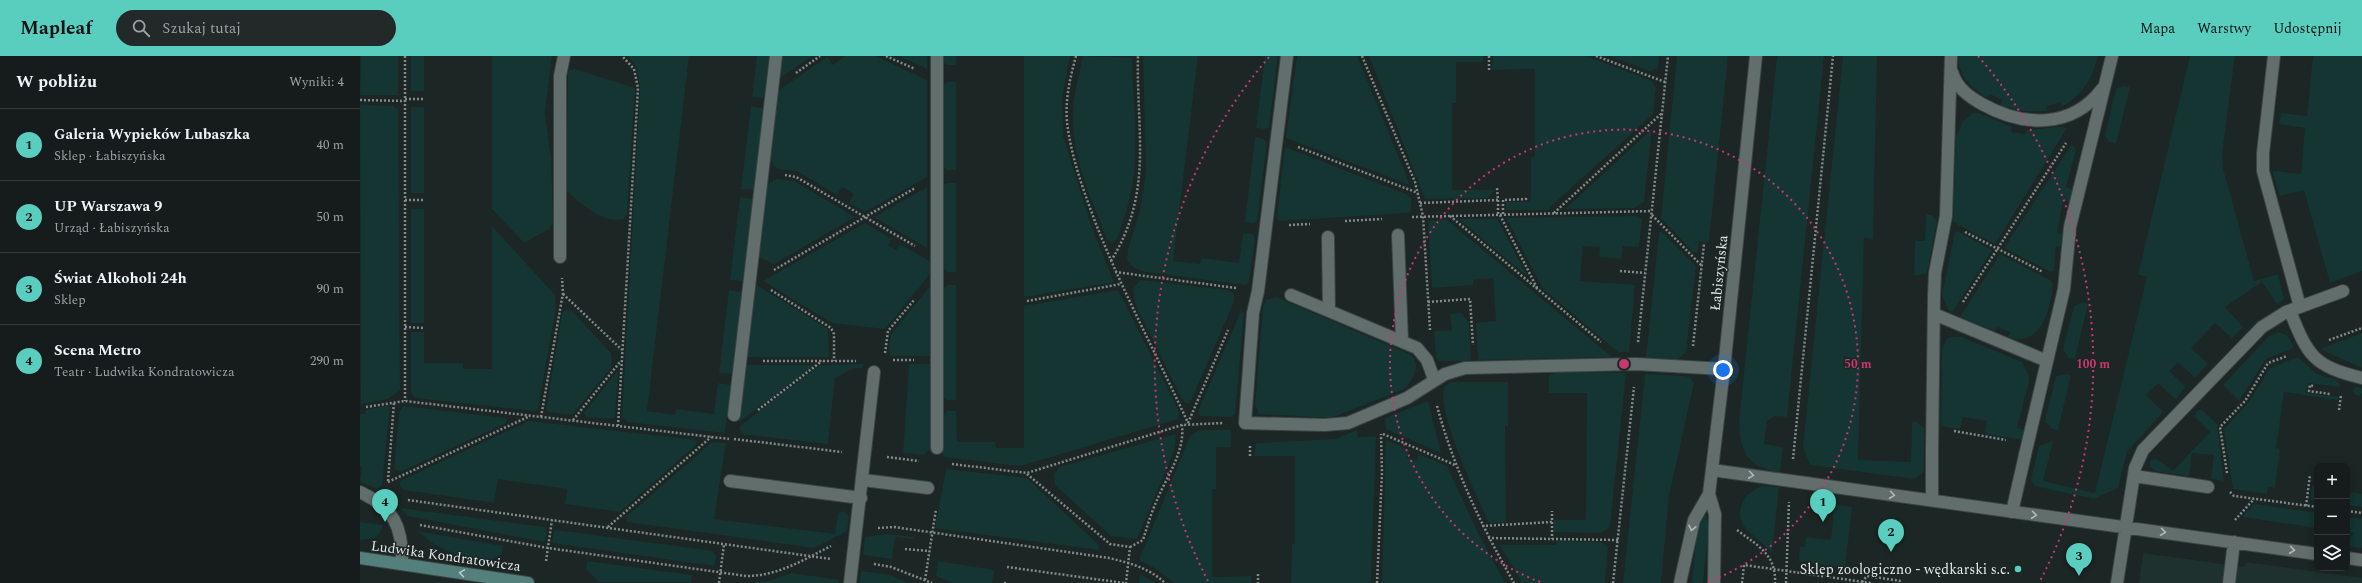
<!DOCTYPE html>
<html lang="pl">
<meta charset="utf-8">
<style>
:root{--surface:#151c1b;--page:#222928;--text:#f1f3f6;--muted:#9da1a3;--line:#343a3a;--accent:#59cebe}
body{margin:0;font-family:Spectral,serif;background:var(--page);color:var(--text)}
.controls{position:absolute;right:12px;bottom:12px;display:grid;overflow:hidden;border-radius:8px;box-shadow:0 2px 10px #0003}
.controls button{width:36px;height:36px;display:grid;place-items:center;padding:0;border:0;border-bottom:1px solid var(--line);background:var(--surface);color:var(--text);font:20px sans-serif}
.you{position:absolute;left:1363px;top:314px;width:14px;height:14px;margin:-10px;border:3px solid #fff;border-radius:50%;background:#1a73e8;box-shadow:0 0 0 6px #1a73e833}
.badge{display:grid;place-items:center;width:26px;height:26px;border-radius:50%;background:var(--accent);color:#111;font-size:13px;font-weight:700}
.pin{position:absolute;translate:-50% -33px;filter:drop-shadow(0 1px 2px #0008)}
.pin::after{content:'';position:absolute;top:21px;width:14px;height:12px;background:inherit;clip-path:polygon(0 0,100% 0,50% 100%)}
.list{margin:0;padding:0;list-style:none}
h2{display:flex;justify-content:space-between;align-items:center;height:52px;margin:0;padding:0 16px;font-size:17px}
h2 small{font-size:13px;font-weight:400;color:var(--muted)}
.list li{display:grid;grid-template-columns:26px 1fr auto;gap:12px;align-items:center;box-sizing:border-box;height:72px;padding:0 16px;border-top:1px solid var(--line)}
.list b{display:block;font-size:15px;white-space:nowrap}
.list p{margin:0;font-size:13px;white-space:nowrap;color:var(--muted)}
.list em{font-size:13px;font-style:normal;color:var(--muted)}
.icon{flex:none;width:22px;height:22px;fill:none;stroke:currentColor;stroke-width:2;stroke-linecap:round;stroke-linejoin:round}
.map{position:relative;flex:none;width:2002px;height:527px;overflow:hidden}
header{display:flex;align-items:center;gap:24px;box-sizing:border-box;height:56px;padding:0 20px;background:var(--accent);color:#111}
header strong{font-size:19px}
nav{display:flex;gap:22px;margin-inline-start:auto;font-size:14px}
.search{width:280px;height:36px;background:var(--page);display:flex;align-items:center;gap:10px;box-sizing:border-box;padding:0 14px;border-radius:22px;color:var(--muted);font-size:15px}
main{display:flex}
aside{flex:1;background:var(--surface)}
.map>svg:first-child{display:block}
</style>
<header>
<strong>Mapleaf</strong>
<div class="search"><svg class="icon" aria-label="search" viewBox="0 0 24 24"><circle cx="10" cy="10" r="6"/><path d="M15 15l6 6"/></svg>Szukaj tutaj</div>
<nav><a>Mapa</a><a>Warstwy</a><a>Udostępnij</a></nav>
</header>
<main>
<aside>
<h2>W pobliżu<small>Wyniki: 4</small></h2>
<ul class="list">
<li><span class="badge">1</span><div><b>Galeria Wypieków Lubaszka</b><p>Sklep · Łabiszyńska</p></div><em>40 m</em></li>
<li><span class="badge">2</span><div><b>UP Warszawa 9</b><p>Urząd · Łabiszyńska</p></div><em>50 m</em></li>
<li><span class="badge">3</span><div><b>Świat Alkoholi 24h</b><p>Sklep</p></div><em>90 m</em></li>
<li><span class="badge">4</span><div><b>Scena Metro</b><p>Teatr · Ludwika Kondratowicza</p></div><em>290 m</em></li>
</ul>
</aside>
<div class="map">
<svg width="2002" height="527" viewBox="0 0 2002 527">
<rect width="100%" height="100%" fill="#1c2624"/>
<path fill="#1e312e" d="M1783 497 1884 511 1886 506 2002 522V527H1779Z"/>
<path fill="#143531" d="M1 0H38V39H0Z
M51 0H64V35H51Z
M132 0H192L185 57 191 102 193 166 189 173 164 187 132 153Z
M268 0H329L287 355 315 359 316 353 354 358 358 327 371 329 365 377 267 366 262 361 280 32 277 12Z
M397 0H409L404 42 392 41Z
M422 0H452L420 22Z
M485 0H515L567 24V121L505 156 489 147 494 138 482 131 477 139 437 115 417 113 410 103 418 35 467 1 473 9Z
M539 0H567V13Z
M583 0H596V9H587L583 6Z
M664 0H710L702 42 703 80 732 172 754 226 664 241Z
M723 0 772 2C773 57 783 112 763 165 761 173 759 182 753 187L747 184C733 146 714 107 713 67 712 44 718 22 723 0Z
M783 0H838L813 205 840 208 841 202 879 207 883 177 893 178 895 182 889 226 886 229 786 216 774 212 767 204 768 193 780 154 786 115Z
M905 0H918L909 71 906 73 896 72Z
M937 0H997L1050 129 926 82Z
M1009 0H1123V6H1096V47H1092V134H1135L1128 142 1065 143Z
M1133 0H1226L1292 25 1296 32 1293 58 1187 154H1146V146H1169L1171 141V101L1175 100V13L1131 14Z
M1250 0H1299L1298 12 1290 15Z
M1317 0H1368L1349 186 1339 185 1338 196H1333L1301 162Z
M1417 0H1464L1427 361 1415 360 1407 365 1404 388 1423 391 1420 416C1387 412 1380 396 1379 365Z
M1483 0H1517L1513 183 1504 182 1498 404 1551 406 1552 366H1557L1564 372V413L1563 417 1554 423 1450 409 1443 391Z
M1598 0H1738C1732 24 1723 38 1702 51L1700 46 1686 51 1688 55C1670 56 1657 55 1640 49L1642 44 1630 38 1627 42C1611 31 1598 20 1598 0Z
M1830 0H1875L1862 98 1863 112 1894 225 1918 218 1924 243 1917 248 1902 226 1865 251 1883 271 1872 282 1855 267 1831 292 1848 308 1835 322 1818 306 1809 315 1826 331 1815 343 1798 327 1786 339 1803 356 1767 396 1758 432 1734 443 1675 430 1671 423 1679 390 1693 385 1683 425 1735 437 1787 221 1778 219Z
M1953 0H2002V215L1970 227 1944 134 1920 140 1913 118V115L1941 118 1945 72 1919 68 1921 57 1947 60Z
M215 13 275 32 267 158 264 163C243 168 219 147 206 134L208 17 209 14Z
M587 26H596V114H587L583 111V28Z
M1763 30 1770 31 1756 88 1749 86 1745 79 1756 33Z
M0 49 33 50 38 53 40 334 28 343 1 348Z
M391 50 403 52 394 134 381 133Z
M51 51H64V137H51Z
M1613 57H1619L1652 71 1651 76 1666 78 1667 74C1676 74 1702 68 1707 72L1635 188 1593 166 1596 81 1603 65Z
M1292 73 1284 146 1274 152 1205 153Z
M895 81 904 83 907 87 897 165 894 167 885 166Z
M1713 89 1716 94 1706 131 1713 133 1709 146 1703 144 1697 177 1702 178 1701 190H1696L1694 214 1691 216 1644 192 1711 90Z
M925 91 1046 138 1051 142V155L1048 157 919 165 917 160Z
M416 123 434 125 495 161 414 208 398 201 407 129Z
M587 127H596V216H587L583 212V129Z
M567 131V192L514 161Z
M380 141 393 143 383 225 370 224Z
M51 153H64V267H51Z
M1566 159H1571L1577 165 1567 217 1554 220 1555 185H1565Z
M1275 160 1282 163 1279 191 1263 190 1261 203 1239 201 1240 191 1223 190 1220 225 1275 229 1269 296H1258L1183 233 1146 162Z
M1086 163 1087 164 1252 301 1118 304 1116 267 1136 265 1133 222 1113 224V229L1072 232 1068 165Z
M1099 163H1137L1168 221 1100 164Z
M505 167 532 183 528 189 536 194 540 188 571 206V217L525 273 472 267 403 225Z
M132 170 195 239 196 252 178 353 175 355 56 342 51 337V276H64V307H103V313H132Z
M1299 176H1302L1336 210 1326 296 1317 304 1286 302Z
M1595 176H1599L1632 194 1592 257 1587 252 1582 239Z
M1640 198 1690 224 1693 228C1691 252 1681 293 1648 281L1650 276 1637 271 1635 275 1600 261Z
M780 224 867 234 874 238V246L830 347H826L822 343 775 248 773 233Z
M395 228 468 273 469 301H386Z
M571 229V300H530L529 287 532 277Z
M587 229H596V344H587L583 341V233Z
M369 234 382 236 372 318 359 317Z
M758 234 819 355 818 363 661 410 584 401 582 397 583 360 587 355H596L597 386H635L636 392H664V250Z
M916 241 1049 298C1063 307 1054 324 1044 333L971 362 899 358 895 349 903 250 906 244Z
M1723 246 1728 248 1715 303 1709 302 1703 294 1714 250Z
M206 253 212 255 251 297 252 306 251 312 212 359 188 356 186 354 202 258Z
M881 255 884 257 875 358 871 361 841 360 839 358V353Z
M1102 257 1109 267 1111 301 1110 305H1079L1076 301 1074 275 1092 274 1090 258Z
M1919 276 1928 280 1934 292 1906 303 1879 345 1863 329 1909 280Z
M2002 277V312L1960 293Z
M1591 281H1602L1662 306 1669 320V326L1657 372 1666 374 1664 384 1625 378 1627 365 1603 361 1600 373 1581 370 1582 293 1587 283Z
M1938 301 1957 318 1978 324 1980 331 1948 327 1946 337 1978 341V344L1924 336 1916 392 1920 393 1915 432 1908 431 1907 438 1873 433 1864 373 1888 347 1910 312Z
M504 308 502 312H494L475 322 468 388 381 378 380 370 460 309Z
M549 308H571V392L564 399 543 397Z
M385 309H455L379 366Z
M258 314 255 361 251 363 226 361 224 357Z
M1197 315 1266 317 1250 471 1242 477 1194 476V464H1226L1227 337H1189V320Z
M1285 318 1324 320 1330 321 1334 327 1309 440 1301 527H1263Z
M1706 318 1711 319 1698 374 1692 373 1685 365 1696 320Z
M1091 326H1148V370H1145L1146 466 1129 467C1118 443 1074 352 1085 330Z
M1993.5 335a4.5 4.5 0 1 1 9 0a4.5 4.5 0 1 1-9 0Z
M1068 345 1081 397 1026 373 1025 362Z
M30 349 22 429 18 433 0 426 2 411 0 410V358H6V354Z
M43 350 147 362 146 367 40 416 34 413 39 357Z
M1838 354H1842L1857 368 1864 425 1851 423 1854 399 1832 397 1829 420 1794 415 1790 410V404L1797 403 1813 415 1850 376 1834 360Z
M169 365 337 384 336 389 260 456 205 448 207 433 138 423 134 447 44 434 40 430V425Z
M839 374H871V391H856V433H852V521L891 520V527H814L793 511 779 504 830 380Z
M997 374 998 381 1016 380 1011 527H931L932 488 935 487V400H894L896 387 976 383Z
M816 378 814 395 777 483 751 480 695 429 694 418 700 411Z
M1026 384 1049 394 1047 401 1056 405 1059 398 1087 410 1118 477 1145 527H1022Z
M352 386 366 387 354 463 475 478 478 457 484 455 489 461 487 475 454 492 267 466V460Z
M586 413 667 422 739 489 738 494 575 472Z
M1402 430 1419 431 1412 498C1401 481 1372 473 1382 448 1385 439 1393 434 1402 430Z
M1952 430 1957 431V445L1950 444Z
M1987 436 2002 438V451L1987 449Z
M1457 446 1492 451 1485 512 1439 505 1440 491H1445L1446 481 1471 484 1474 450 1456 448Z
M1894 448 1957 457V472L1882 461Z
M41 452 184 471 187 475 185 486 47 460Z
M1342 460H1346L1349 466 1343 527H1332L1338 465Z
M1987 461 2002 463V492L1987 490V485L1994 477 1987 476Z
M0 466 23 469 21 475 15 482 0 484Z
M197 474 353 495 356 500 354 510 192 487 194 475Z
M57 475 143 490 142 498 127 506 101 501 75 489Z
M526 478 554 481 553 483 535 481 532 503 503 499 505 481Z
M1197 485 1242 486 1248 491 1245 527H1162L1140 489H1196Z
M227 505 332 519 331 526H239L226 513Z
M578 505 634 514 632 527H593L576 520Z
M501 515 530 519 548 527H499Z
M432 517 480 524 479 527H388L408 525Z
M780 518 795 527H779Z"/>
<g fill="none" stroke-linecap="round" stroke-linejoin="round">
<defs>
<path id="service" d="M503 424 568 432
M370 425 501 442
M490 527 514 316"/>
<path id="pedestrian" d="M0 436C34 452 43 471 42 508
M1572 444V396
M1652 456 1665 399"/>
<path id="minor" d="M927 0 898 235 893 257 885 367 965 369 988 367 1047 342 1085 318 1105 312 1276 308 1364 313
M1914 0 1903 97V115L1940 251
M1592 16C1597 32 1608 40 1622 48 1663 71 1712 73 1742 33
M1038 179 1042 285
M968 181 969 255
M200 201V20L204 0
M931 239 1057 292 1067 304 1074 323
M1930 255C1948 300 1953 310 2002 322
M1574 258 1687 305
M374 359 416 0
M577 392V0
M1572 396 1574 240 1575 217 1586 160 1591 0
M1665 399 1704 233 1710 171 1752 0
M1352 414 1957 498
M1774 420 1848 431
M1987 502 2002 504
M1757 527 1775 412 1783 394 1902 271 1926 256 1983 235
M1869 527 1874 486"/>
<path id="tertiary" d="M1320 527 1334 464 1349 438
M1354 527 1355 458 1349 438 1364 313 1396 0"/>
<path id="secondary" d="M0 502 168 527"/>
</defs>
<use href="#service" stroke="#3b4443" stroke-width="14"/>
<use href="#pedestrian" stroke="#3b4443" stroke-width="14"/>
<use href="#minor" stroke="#3b4443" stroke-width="14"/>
<use href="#tertiary" stroke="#3b4443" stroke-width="14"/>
<use href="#secondary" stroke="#3b4443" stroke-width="14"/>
<path stroke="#838b89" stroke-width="2.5" stroke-dasharray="2 2" stroke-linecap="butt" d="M45 0V345
M526 0 555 13
M716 0C710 22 705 44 707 66 711 101 724 136 736 168 763 237 798 301 828 367
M1002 0 1055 126 1063 160 1070 274
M1129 0V16
M1236 0 1305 26
M436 17 460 0
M45 43H64
M0 44 45 45
M938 91 1058 137
M425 119 436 121 555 190
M45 144H64
M1138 144V159
M1060 147 1138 144 1137 132
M1194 157 1302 57
M1143 158V144L1166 143V141
M1140 159 1177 232
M1292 159 1341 209
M1090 160 1241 286
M1052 161 1292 155
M985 165 1022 163
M929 169 950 168
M1605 176 1683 216
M751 205C794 135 776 76 778 0
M414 214 555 132
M1260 215 1285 217
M755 216 876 232
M411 234 471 272 474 278V305
M203 238 262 294
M667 245 761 228
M1068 246 1110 243 1113 289
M1603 246 1706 87
M45 271 64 272
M1969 284 2002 272
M1278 286 1308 0
M1333 290 1344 188
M525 297 528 275 554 244
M533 304H554
M403 305H496
M1953 330 1950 329 1949 335 1970 338
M1077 350C1094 413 1122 471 1154 527
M6 351 45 345 369 383
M398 354 462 305
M1979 354 1981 339
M181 361 203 237 202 222
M213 364 260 306
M828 367 868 274
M258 370 278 32 274 13 262 0
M1594 375 1646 384
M1023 378 1095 409
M374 383 482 396
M890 390V402
M527 401 559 405
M1433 403 1473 0
M592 408 667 417 822 369 863 367
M1867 417 1860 371 1885 345 1908 307 1927 300
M667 418 750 488 770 491 766 527
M28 425 34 346
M28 426 170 360
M1870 436 1874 440 1957 451
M48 444 471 503
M1946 450 1950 419
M1987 455 2002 457
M1875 464 1894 443
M1192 466V483
M60 469 188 492 386 520C418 520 443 504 471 490
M1122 470 1192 466V455
M248 471 351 381
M518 472 534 471 749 502C770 507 789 512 805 527
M1377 474C1398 490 1416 498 1415 527
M1128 482 1258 484
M770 491 783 484C787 471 791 457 797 444 807 420 825 396 822 369
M545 493 569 495
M186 505 192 464
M514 508 531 511 572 527
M647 511 764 527
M898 518V527
M565 524 576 453
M1502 526 1507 520 1541 525
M359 527 364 488
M644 527H646
M1017 527 1022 417 1021 378
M1253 527 1274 331
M1382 527 1384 509 1511 527
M1426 527 1429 446"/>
<use href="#service" stroke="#626e6c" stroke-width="12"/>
<use href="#pedestrian" stroke="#626e6c" stroke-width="12"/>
<use href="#minor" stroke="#626e6c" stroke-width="12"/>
<use href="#tertiary" stroke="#626e6c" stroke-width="12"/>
<use href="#secondary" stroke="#53807a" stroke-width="12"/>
</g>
<defs><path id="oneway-chevron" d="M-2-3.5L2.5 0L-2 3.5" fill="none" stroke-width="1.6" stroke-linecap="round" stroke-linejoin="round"/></defs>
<g stroke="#b0b9b7">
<use href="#oneway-chevron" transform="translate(1391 419) rotate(8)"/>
<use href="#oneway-chevron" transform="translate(1532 439) rotate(8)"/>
<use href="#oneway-chevron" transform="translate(1674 459) rotate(8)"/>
<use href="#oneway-chevron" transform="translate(1332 472) rotate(102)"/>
<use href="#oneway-chevron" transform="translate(1803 476) rotate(8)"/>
<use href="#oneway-chevron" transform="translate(1932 494) rotate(8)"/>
</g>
<use stroke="#b8cbc8" href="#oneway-chevron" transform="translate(102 517) rotate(-171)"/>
<g fill="none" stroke="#c73870" stroke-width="2" stroke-dasharray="2 4">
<path d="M1180 526A234 234 0 1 1 1348 526"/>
<path d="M848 525A469 469 0 0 1 910 0M1618 0A469 469 0 0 1 1680 525"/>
</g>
<circle fill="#59cebe" stroke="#1c2624" stroke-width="1.5" cx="1658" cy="513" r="4"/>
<g text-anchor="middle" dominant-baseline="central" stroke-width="3" stroke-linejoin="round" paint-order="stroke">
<g font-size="14" fill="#e4ebe9" stroke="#1c2624">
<text transform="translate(1359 217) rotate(-84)">Łabiszyńska</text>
<text transform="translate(86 500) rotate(8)">Ludwika Kondratowicza</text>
</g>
<g font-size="14" fill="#e4ebe9" stroke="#1c2624" text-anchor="end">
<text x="1650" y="513">Sklep zoologiczno - wędkarski s.c.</text>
</g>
</g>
<circle cx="1264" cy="308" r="6" fill="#c73870" stroke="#1c2624" stroke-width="2"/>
<g font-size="12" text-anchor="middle" font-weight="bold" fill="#c73870" stroke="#1c2624" stroke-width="3" stroke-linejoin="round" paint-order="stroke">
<text x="1498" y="312">50 m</text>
<text x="1733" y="312">100 m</text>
</g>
</svg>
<div class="controls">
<button>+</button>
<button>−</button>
<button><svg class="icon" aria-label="layers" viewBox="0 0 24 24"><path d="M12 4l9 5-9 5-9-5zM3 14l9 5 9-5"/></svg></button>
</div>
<div class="you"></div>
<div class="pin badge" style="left:1463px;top:466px">1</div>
<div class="pin badge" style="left:1531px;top:496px">2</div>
<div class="pin badge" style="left:1719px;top:520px">3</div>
<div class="pin badge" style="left:25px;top:466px">4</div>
</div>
</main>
